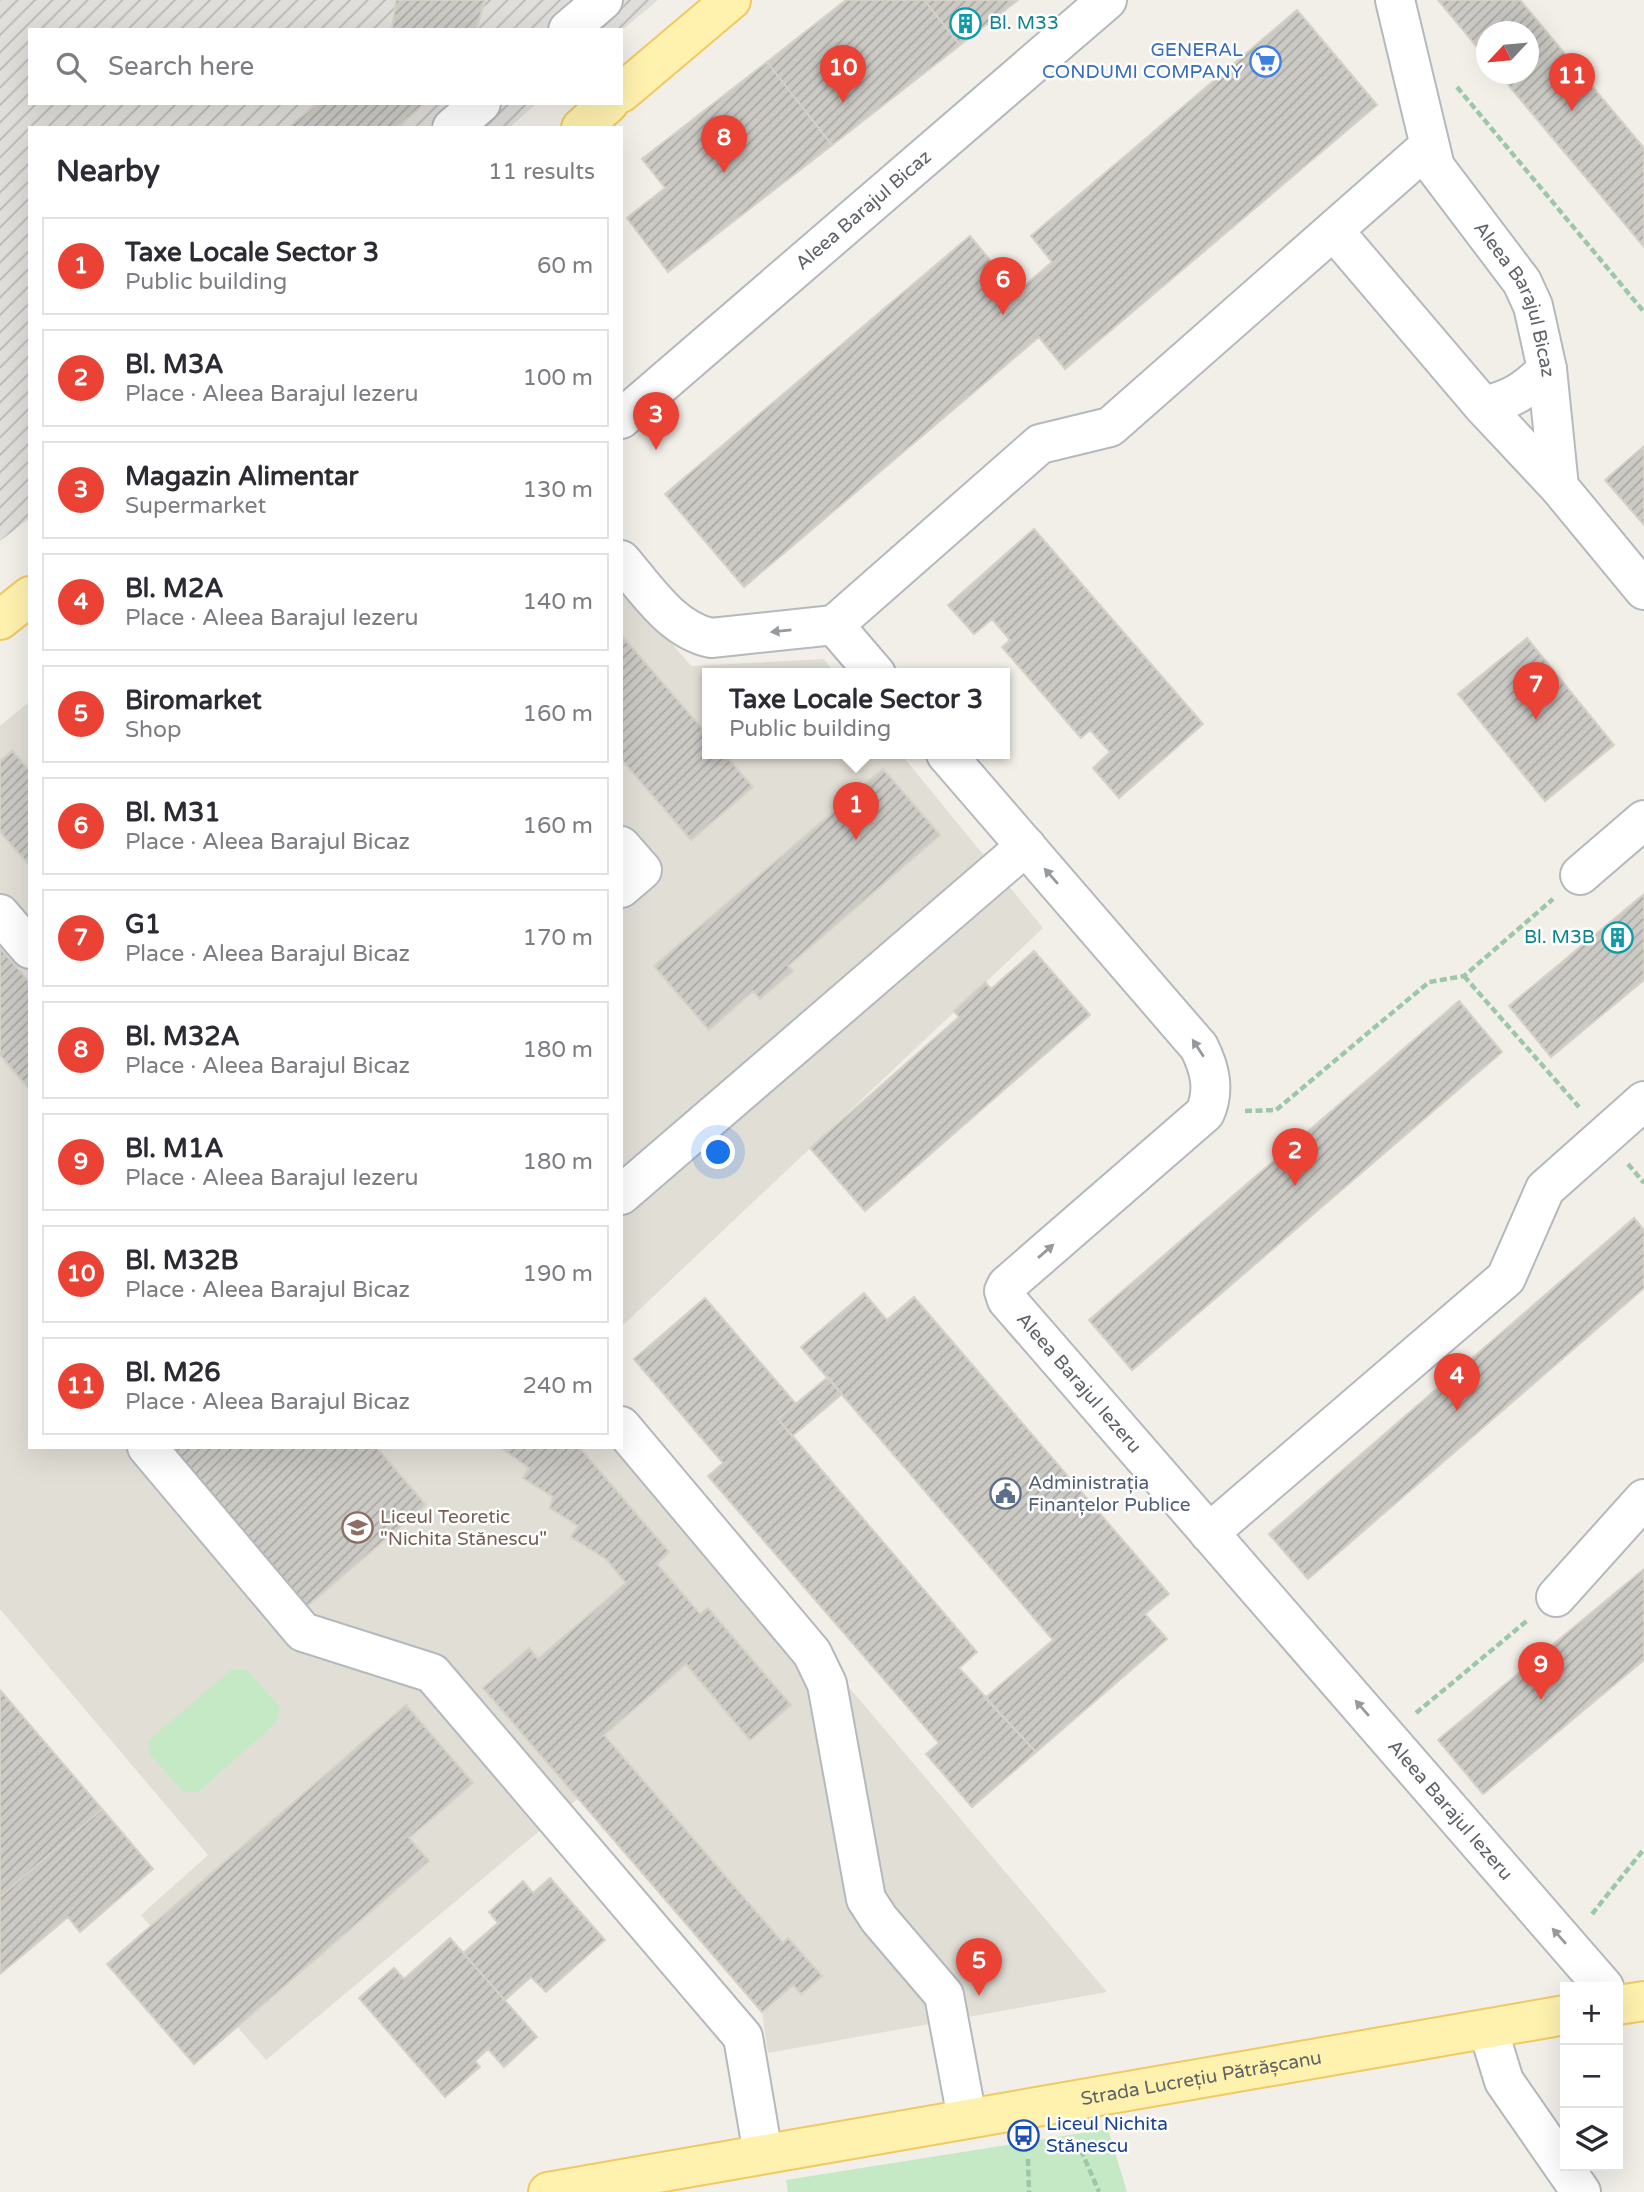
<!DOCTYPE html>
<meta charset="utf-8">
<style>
:root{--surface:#fff;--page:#f7f7f7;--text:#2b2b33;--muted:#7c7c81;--line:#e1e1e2;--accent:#ea4335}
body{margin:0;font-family:"Varela Round",sans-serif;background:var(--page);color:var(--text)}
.controls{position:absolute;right:21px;bottom:21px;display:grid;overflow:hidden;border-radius:0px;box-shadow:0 7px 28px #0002}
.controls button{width:63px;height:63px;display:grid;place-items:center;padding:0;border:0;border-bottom:2px solid var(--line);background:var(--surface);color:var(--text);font:35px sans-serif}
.compass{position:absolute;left:1476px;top:21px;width:63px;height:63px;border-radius:50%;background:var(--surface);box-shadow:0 7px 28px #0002;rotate:244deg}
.you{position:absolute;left:719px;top:1153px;width:24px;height:24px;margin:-18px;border:5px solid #fff;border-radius:50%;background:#1a73e8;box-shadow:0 0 0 10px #1a73e833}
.badge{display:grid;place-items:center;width:46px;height:46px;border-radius:50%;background:var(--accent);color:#fff;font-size:23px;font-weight:700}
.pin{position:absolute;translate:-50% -58px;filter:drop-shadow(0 2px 4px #0008)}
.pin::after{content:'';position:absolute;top:37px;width:24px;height:21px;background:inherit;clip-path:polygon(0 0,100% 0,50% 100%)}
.popup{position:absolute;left:702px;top:668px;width:308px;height:91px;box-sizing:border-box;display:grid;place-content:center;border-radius:0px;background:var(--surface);filter:drop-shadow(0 2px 5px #0005);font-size:23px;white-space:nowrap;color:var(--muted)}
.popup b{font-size:26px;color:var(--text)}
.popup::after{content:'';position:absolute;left:50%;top:100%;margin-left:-14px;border:14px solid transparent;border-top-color:var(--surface)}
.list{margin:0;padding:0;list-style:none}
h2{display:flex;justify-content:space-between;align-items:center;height:91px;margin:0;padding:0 28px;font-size:30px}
h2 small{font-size:23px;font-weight:400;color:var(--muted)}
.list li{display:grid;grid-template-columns:46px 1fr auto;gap:21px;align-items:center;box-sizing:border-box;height:98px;margin:0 14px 14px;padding:0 14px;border:2px solid var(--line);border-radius:0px}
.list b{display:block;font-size:26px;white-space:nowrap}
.list p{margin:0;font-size:23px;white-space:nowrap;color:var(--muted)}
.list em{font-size:23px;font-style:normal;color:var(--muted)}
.icon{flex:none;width:38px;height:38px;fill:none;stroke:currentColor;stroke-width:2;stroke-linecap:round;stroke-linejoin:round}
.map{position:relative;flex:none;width:1644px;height:2192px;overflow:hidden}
.search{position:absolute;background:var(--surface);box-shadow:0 7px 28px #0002;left:28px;top:28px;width:595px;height:77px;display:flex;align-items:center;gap:18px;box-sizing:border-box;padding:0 24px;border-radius:0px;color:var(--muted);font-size:26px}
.panel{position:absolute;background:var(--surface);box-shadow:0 7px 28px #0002;left:28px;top:126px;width:595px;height:1323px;border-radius:0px}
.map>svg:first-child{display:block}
</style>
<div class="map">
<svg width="1644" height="2192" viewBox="0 0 1644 2192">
<defs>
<pattern id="industrial-furrows" width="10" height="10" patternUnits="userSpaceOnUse" patternTransform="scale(1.75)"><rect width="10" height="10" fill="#e0deda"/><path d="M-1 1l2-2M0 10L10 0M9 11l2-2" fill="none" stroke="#b9b8b5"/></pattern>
<pattern id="building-hatch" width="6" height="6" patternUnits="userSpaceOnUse" patternTransform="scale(1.75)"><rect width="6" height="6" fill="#cccac5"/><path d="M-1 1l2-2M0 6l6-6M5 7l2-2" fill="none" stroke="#a9a8a4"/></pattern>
</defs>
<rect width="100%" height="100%" fill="#f1efe8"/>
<path fill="url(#industrial-furrows)" d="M0 0H658L621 31 30 30V103H537L509 128H30V518L0 541Z"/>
<path fill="#e1ded6" d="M625 589 691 666 824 659 835 674H707V754H901L1043 928 621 1327V592Z
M30 701V1447H621V1418L1107 1992 768 2053 762 2012 580 1797 266 2060 141 1915 208 1855 0 1609V726Z"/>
<path fill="#c5e8c5" d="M232 1669 247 1670 280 1707 277 1722 198 1792H183L149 1753V1740Z
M1108 2129 1127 2192H788L786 2180Z"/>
<path fill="url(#building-hatch)" stroke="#d6d1c6" stroke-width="2" d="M396 0H485L476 30H392Z
M846 0H924L960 45 832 145 767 62Z
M924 0H1018L960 45Z
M1438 0H1520L1644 148V247L1499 74H1528V32H1486V58Z
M1297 10 1377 105 1065 369 1039 337 744 587 665 494 970 236 1017 292 1052 262 1031 236Z
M767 62 832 145 668 272 627 218 665 188 642 159Z
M318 103H425L396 128H288Z
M1644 446V525L1605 480Z
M1034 529 1203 724 1119 798 1093 768 1110 752 1090 730 1081 738 1002 647 1010 640 992 619 974 634 948 605Z
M621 635 707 734V754H724L753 787 691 840 621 759Z
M1527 638 1614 745 1545 801 1458 694Z
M12 751 30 771V866L0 832V761Z
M883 769 940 835 788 966 793 971 760 999 753 991 709 1030 654 966Z
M1644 894V980L1551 1057 1509 1006Z
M0 948 30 983V1090L0 1055Z
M1034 951 1090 1015 865 1211 810 1148 959 1017 954 1011 985 982 991 989Z
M1459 1001 1502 1052 1132 1370 1089 1320Z
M1634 1218 1644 1230V1288L1308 1579 1269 1534Z
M864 1293 887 1320 914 1297 1169 1594 1145 1614 1167 1639 1036 1752 985 1698 1053 1640 801 1347Z
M705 1298 796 1404 778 1419 977 1652 959 1668 1036 1752 972 1807 926 1754 939 1743 708 1476 723 1463 634 1359Z
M828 1377 842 1394 792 1436 778 1419Z
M172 1447H376L426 1505 307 1606Z
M500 1447H579L669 1552 657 1564 700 1614 708 1608 791 1705 750 1740 686 1664 604 1735 783 1943 788 1938 822 1976 801 1994 793 1985 762 2012 483 1688 529 1648 538 1659 626 1583 606 1559 571 1537 578 1526 550 1508 553 1497 523 1478 529 1468Z
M1644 1569V1660L1483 1794 1438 1740Z
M0 1690 102 1809 0 1897Z
M406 1705 473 1783 409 1838 429 1861 194 2064 107 1964Z
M102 1809 153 1869 80 1932 68 1917 0 1974V1897Z
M550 1878 605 1940 546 1992 531 1977 505 2000 463 1953 498 1923 489 1912 523 1881 533 1893Z
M450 1938 537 2037 504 2067 488 2049 475 2061 480 2067 445 2097 359 1998 394 1968 404 1979Z"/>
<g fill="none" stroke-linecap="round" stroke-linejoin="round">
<defs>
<g id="minor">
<path id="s1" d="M1395 0 1435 167 1522 282 1533 306 1547 369 1559 487 1644 590"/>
<path d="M568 30 603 0"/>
<path d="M452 128 481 103"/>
<path d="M1334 231 1483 406C1511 400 1527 390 1547 369"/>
<path d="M1483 406 1559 487"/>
<path id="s2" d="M621 419 1107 0"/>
<path d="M621 560C647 590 671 629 711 638L834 625 876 674"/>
<path d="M834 625 1040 444 1110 427 1428 147"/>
<path id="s3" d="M946 754 1199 1047C1210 1069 1215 1090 1205 1113L1007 1285 1004 1291 1007 1300 1604 1987"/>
<path d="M621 846 642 870 621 888"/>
<path d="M1580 875 1644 820"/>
<path d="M0 914 30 949"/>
<path d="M621 1195 1026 846"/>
<path d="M621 1426 812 1653 827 1684 866 1899 879 1919 944 1995 967 2118"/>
<path d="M147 1447 303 1632 432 1673 743 2037 763 2154"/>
<path d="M1209 1533 1506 1278 1545 1189 1644 1101"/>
<path d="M1556 1597 1644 1499"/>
<path d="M1488 2029 1504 2081 1581 2192"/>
</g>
<g id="major">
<path d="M621 93 731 0"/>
<path d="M581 128 609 103"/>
<path d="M0 620 30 596"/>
<path d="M1618 2005 1644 2001"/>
<path id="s4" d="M548 2192 1565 2015"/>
</g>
</defs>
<use href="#minor" stroke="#b5b8bc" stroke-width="42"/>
<use href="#major" stroke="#f2c960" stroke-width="42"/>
<path stroke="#9cc7a9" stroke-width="4.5" stroke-dasharray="7 3.5" stroke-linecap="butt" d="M1457 87 1644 312
M1464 976 1579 1107
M1245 1111 1276 1110 1429 982 1464 976 1553 899
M1628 1164 1644 1183
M1416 1713 1528 1620
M1592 1914 1644 1849
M1081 2150 1099 2192
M1028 2159 1029 2192"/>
<use href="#minor" stroke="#fff" stroke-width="38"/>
<use href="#major" stroke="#fff2af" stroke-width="38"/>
</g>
<defs><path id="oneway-solid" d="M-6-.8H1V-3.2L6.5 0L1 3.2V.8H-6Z" transform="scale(1.75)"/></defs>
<g fill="#979a9d">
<use href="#oneway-solid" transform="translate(781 631) rotate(174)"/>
<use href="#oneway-solid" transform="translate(1051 876) rotate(-131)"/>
<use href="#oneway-solid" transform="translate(1198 1048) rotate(-123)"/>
<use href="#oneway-solid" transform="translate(1046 1251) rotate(-41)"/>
<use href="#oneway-solid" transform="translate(1362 1708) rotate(-131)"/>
<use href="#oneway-solid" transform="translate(1559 1936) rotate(-131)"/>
</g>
<defs>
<symbol id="building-ring" viewBox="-11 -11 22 22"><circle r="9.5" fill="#fff" stroke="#0f9aa8" stroke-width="1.5"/><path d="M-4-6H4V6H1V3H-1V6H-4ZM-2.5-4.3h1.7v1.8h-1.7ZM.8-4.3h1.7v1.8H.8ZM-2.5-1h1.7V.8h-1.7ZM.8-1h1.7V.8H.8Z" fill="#0f9aa8"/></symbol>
<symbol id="supermarket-ring" viewBox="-11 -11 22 22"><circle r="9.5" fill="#fff" stroke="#3f7fe0" stroke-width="1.5"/><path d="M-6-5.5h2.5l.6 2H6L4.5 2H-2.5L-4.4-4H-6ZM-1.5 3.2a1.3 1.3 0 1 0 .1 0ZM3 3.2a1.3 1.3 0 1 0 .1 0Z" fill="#3f7fe0"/></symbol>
<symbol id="civic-ring" viewBox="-11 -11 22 22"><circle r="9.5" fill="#fff" stroke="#5c6f8a" stroke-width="1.5"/><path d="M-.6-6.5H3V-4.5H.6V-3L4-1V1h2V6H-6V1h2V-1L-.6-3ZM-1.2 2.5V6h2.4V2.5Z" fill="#5c6f8a"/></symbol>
<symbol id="school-ring" viewBox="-11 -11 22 22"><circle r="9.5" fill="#fff" stroke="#8d6e63" stroke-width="1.5"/><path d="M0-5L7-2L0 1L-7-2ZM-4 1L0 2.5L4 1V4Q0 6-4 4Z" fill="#8d6e63"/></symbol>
<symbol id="bus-ring" viewBox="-11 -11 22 22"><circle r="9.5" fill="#fff" stroke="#1a4fb4" stroke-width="1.5"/><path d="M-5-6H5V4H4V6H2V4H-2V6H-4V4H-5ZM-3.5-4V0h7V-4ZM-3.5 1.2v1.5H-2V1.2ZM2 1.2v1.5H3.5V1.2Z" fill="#1a4fb4"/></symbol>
</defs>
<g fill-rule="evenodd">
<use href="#building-ring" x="948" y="6" width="35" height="35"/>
<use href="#supermarket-ring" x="1248" y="44" width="35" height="35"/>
<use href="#building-ring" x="1600" y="920" width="35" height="35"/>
<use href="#civic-ring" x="988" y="1476" width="35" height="35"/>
<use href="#school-ring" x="340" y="1510" width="35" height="35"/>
<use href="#bus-ring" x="1006" y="2118" width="35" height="35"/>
</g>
<g text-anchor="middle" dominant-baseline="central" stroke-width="5" stroke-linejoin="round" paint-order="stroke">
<g font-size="19" fill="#0d838f" stroke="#fff" text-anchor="start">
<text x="989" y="23">Bl. M33</text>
<text x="1595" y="937" text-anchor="end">Bl. M3B</text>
</g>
<g font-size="19" fill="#366cbe" stroke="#fff" text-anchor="end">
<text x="1243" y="50">GENERAL<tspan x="1243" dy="22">CONDUMI COMPANY</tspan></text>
</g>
<g font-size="19" fill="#5f6368" stroke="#fff">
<text stroke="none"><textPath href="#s2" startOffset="320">Aleea Barajul Bicaz</textPath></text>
<text stroke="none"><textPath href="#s1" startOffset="329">Aleea Barajul Bicaz</textPath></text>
<text stroke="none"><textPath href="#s3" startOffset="844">Aleea Barajul Iezeru</textPath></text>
<text stroke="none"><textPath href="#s3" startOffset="1410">Aleea Barajul Iezeru</textPath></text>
<text stroke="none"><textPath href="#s4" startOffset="663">Strada Lucrețiu Pătrășcanu</textPath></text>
</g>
<g font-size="19" fill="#4e5e75" stroke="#fff" text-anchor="start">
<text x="1028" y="1483">Administrația<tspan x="1028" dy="22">Finanțelor Publice</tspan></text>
</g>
<g font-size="19" fill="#785e54" stroke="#fff" text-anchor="start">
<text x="380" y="1517">Liceul Teoretic<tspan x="380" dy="22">"Nichita Stănescu"</tspan></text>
</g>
<g font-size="19" fill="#164399" stroke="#fff" text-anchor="start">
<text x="1046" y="2124">Liceul Nichita<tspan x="1046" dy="22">Stănescu</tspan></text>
</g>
</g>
</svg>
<div class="controls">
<button>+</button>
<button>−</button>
<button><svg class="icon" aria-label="layers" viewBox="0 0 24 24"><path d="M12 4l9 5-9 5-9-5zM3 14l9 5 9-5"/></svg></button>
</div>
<svg class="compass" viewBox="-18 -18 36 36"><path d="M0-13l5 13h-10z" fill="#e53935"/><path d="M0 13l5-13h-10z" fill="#7c7c81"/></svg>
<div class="you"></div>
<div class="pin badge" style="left:856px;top:840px">1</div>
<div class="popup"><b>Taxe Locale Sector 3</b>Public building</div>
<div class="pin badge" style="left:1295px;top:1186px">2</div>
<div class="pin badge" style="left:656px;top:450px">3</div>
<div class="pin badge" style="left:1457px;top:1411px">4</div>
<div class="pin badge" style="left:979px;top:1996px">5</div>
<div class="pin badge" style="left:1003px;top:315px">6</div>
<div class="pin badge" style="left:1536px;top:720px">7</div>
<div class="pin badge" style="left:724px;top:173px">8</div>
<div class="pin badge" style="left:1541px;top:1700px">9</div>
<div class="pin badge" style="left:843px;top:103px">10</div>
<div class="pin badge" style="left:1572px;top:111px">11</div>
<div class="search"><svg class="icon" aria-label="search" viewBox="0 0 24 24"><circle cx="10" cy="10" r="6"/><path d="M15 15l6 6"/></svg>Search here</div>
<section class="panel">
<h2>Nearby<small>11 results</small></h2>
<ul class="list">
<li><span class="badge">1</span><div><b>Taxe Locale Sector 3</b><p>Public building</p></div><em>60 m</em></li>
<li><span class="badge">2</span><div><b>Bl. M3A</b><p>Place · Aleea Barajul Iezeru</p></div><em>100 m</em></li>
<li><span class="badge">3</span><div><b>Magazin Alimentar</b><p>Supermarket</p></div><em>130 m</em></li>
<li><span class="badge">4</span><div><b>Bl. M2A</b><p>Place · Aleea Barajul Iezeru</p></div><em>140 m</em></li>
<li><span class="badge">5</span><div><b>Biromarket</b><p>Shop</p></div><em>160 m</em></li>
<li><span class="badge">6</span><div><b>Bl. M31</b><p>Place · Aleea Barajul Bicaz</p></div><em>160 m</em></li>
<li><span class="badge">7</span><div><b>G1</b><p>Place · Aleea Barajul Bicaz</p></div><em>170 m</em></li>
<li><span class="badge">8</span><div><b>Bl. M32A</b><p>Place · Aleea Barajul Bicaz</p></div><em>180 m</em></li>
<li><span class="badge">9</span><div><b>Bl. M1A</b><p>Place · Aleea Barajul Iezeru</p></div><em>180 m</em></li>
<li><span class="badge">10</span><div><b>Bl. M32B</b><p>Place · Aleea Barajul Bicaz</p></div><em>190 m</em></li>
<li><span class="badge">11</span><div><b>Bl. M26</b><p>Place · Aleea Barajul Bicaz</p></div><em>240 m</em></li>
</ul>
</section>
</div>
